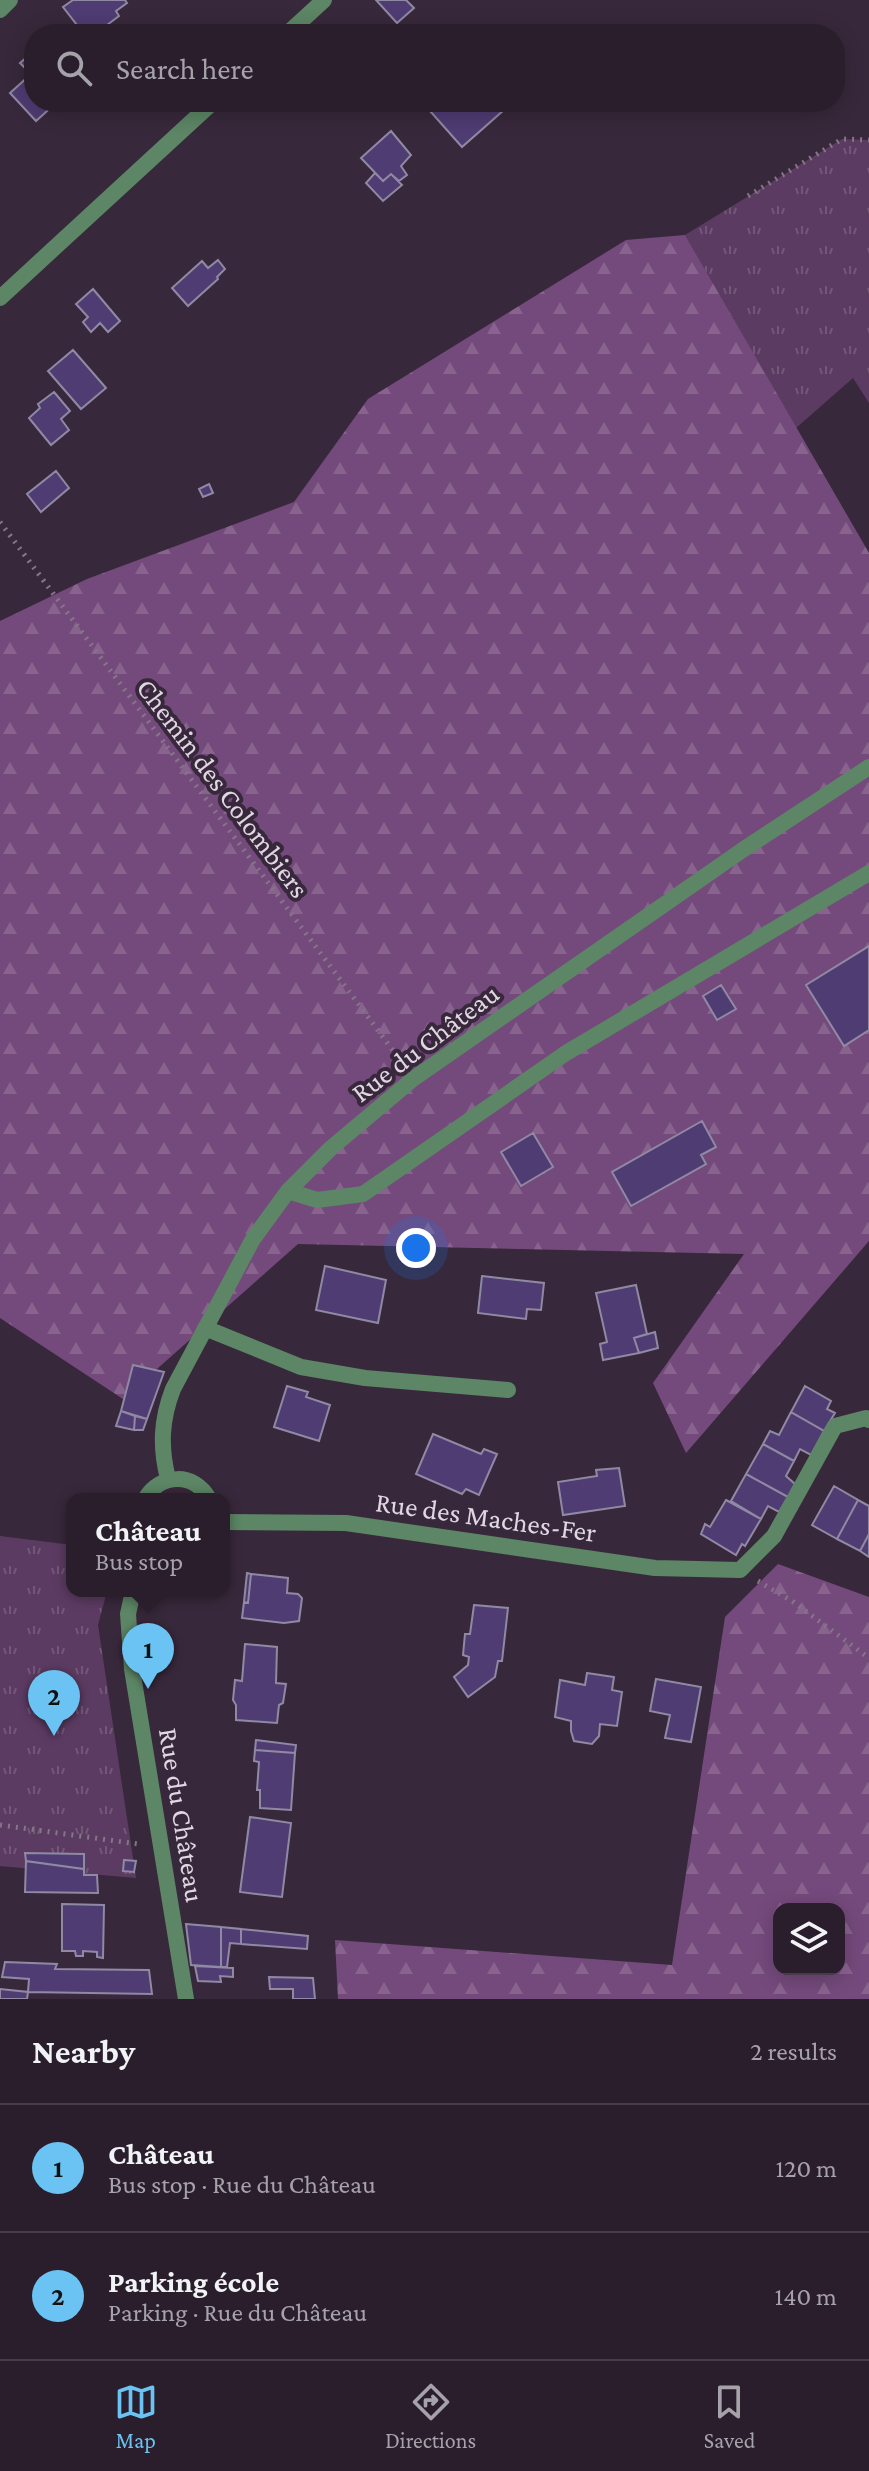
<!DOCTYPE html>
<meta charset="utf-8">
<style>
:root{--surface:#2a1e2c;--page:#362b38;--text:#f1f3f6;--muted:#a5a2a9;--line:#463c48;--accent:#6ac3f2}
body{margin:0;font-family:"Crimson Pro",serif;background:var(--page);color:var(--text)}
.controls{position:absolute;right:24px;bottom:24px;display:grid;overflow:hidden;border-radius:16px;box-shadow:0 4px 20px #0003}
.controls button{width:72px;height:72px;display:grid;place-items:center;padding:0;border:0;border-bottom:2px solid var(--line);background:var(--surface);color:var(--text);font:40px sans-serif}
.you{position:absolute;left:416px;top:1248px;width:28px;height:28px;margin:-20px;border:6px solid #fff;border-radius:50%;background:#1a73e8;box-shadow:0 0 0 12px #1a73e833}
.badge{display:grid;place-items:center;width:52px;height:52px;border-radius:50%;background:var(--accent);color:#111;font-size:26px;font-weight:700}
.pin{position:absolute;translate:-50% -66px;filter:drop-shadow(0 2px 4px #0008)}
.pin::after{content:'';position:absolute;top:42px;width:28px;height:24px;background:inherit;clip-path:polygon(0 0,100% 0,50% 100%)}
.popup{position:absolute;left:66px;top:1493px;width:164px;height:104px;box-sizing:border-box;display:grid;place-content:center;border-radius:16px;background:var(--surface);filter:drop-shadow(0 2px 6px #0005);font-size:26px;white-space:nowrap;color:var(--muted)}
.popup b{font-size:30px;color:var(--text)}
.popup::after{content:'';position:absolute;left:50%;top:100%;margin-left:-16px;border:16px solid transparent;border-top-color:var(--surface)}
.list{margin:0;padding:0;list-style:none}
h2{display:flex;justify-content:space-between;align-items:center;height:104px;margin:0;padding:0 32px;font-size:34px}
h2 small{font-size:26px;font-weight:400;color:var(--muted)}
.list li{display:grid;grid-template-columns:52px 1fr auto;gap:24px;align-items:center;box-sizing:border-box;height:128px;padding:0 32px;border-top:2px solid var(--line)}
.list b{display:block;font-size:30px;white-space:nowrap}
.list p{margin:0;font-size:26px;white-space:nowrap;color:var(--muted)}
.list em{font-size:26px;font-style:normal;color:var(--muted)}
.icon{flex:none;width:44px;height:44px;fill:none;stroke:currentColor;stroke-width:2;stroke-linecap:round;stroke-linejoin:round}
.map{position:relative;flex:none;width:869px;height:1999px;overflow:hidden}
.search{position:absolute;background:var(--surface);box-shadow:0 4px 20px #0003;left:24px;right:24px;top:24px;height:88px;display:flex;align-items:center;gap:20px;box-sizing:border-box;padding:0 28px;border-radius:32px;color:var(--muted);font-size:30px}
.sheet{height:360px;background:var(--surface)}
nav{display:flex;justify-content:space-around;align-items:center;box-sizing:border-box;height:112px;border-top:2px solid var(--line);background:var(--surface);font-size:22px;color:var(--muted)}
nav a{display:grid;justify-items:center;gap:4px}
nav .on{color:var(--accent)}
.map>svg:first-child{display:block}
</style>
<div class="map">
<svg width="869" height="1999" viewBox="0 0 869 1999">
<defs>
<pattern id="grass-tufts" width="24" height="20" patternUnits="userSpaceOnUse" patternTransform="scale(2)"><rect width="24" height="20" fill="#5c3b62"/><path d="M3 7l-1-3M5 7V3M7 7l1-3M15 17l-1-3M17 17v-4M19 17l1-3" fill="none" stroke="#735778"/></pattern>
<pattern id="forest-firs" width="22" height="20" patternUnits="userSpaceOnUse" patternTransform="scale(2)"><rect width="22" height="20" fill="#744a7c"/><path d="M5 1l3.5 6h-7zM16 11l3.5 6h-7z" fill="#88638e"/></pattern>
</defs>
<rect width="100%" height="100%" fill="#38283b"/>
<path fill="url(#grass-tufts)" d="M842 139 869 140V403L853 378 796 428 685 235Z
M0 1536 72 1545V1591H107L98 1625 136 1878 0 1866Z"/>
<path fill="url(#forest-firs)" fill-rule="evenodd" d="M685 235 869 553V1241L686 1453 653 1383 744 1254 298 1244 123 1399 0 1318V621L87 579 294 502 368 399 626 240Z
M778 1564 869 1597V1999H338L335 1940 672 1965 725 1617ZM779 1909H839V1969H779Z"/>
<path fill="#4f3c73" stroke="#9089a3" stroke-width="2" d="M73 0H125L127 3 116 11 119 16 95 34H84L63 7Z
M376 0H406L414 8 397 23Z
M34 51V102H57L36 121 10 93 31 74 20 63Z
M422 102H513L462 147Z
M391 131 411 155 401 166 407 175 399 181 391 174 383 181 361 158Z
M375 173 383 181 391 174 402 185 383 201 366 183Z
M218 260 225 269 217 277 218 279 188 306 172 288 202 261 208 268Z
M93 289 120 321 108 332 100 323 91 332 83 322 88 317 76 304Z
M73 350 106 388 81 409 48 371Z
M54 392 70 411 61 419 69 430 51 445 29 418 40 408 38 404Z
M56 471 69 488 41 512 27 494Z
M209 484 213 493 203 497 199 489Z
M869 946V1030L844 1046 806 985Z
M721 985 736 1009 717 1020 703 996Z
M702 1121 716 1147 701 1155 706 1164 631 1206 612 1172Z
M533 1133 553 1167 521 1186 501 1152Z
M325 1266 386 1280 378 1323 316 1310Z
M482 1276 544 1283 541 1310 527 1309 526 1319 478 1313Z
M636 1285 647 1334 634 1338 639 1353 603 1360 600 1344 607 1342 596 1293Z
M655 1332 658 1348 639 1353 634 1338Z
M133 1365 164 1372 147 1419 121 1411Z
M287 1386 308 1392 306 1397 330 1405 319 1441 274 1427Z
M805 1386 831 1401 827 1409 835 1413 824 1431 791 1412Z
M121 1411 135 1416 134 1430 116 1426Z
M791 1412 824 1431 811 1455 800 1449 794 1461 763 1444 770 1431 779 1435Z
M135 1416 147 1419 143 1430H134Z
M433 1434 481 1454 484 1449 497 1454 479 1495 466 1489 462 1494 416 1474Z
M763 1444 794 1461 786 1476 795 1484 788 1497 746 1474Z
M619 1468 625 1506 563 1515 558 1482 597 1476 596 1470Z
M746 1474 788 1497 779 1512 768 1506 761 1519 731 1501Z
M834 1486 858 1500 837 1539 812 1525Z
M726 1500 761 1519 745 1546 742 1544 736 1555 701 1534 705 1524 710 1527Z
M858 1500 869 1506V1534L860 1551 837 1539Z
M869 1534V1557L860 1551Z
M247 1573 251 1574 248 1603 244 1602Z
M251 1574 288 1578 287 1593 298 1594 302 1598 299 1621 284 1623 242 1618 244 1602 248 1603Z
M474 1605 508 1608 502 1661H498L495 1677 468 1697 454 1677 468 1665 469 1657 463 1655 465 1634H470Z
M245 1644 277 1647 276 1683 286 1684 283 1703 279 1705 277 1723 236 1720V1705L233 1700 235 1680 242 1681Z
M587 1673 614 1677 612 1690 622 1692 617 1726 600 1724 599 1736 592 1744 574 1741 571 1731V1721L555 1717 560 1680 585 1685Z
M656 1679 701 1687 691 1742 665 1738 670 1715 650 1711Z
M256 1740 296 1745 295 1753 255 1750Z
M255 1750 295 1753 291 1810 260 1808V1790H257L259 1762 254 1761Z
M250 1817 291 1823 282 1897 240 1892Z
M25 1853 84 1854V1869L26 1861Z
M124 1860 136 1861 134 1872 123 1871Z
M26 1861 84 1869V1875H97L98 1893 25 1892Z
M62 1904 104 1905 103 1958 97 1957V1952L83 1951V1956H76L75 1951H62Z
M186 1924 221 1927V1967L191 1965Z
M221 1927 241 1929V1944L230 1943 227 1967H221Z
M241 1929 308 1936 307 1949 241 1944Z
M5 1962 57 1964 55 1969 149 1970 152 1994 28 1992 29 1979 2 1977Z
M195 1966 233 1968V1977L220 1976 221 1982 198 1981Z
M269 1977 313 1978 315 1999H293V1989H270Z
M0 1989 28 1992 27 1999H0Z"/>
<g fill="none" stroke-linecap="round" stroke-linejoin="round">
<path stroke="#837685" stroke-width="5" stroke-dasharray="2 6" stroke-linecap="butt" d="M748 196 842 139 869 140
M0 522 400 1060
M758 1581 792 1601 869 1658
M0 1825 138 1844"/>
<path stroke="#5c8665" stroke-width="16" d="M288 1191 317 1200 363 1194 566 1053 869 873"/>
<path stroke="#5c8665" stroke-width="16" d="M0 10 10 0
M287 34 324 0
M0 298 213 102
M205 1328 301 1367 365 1378 508 1390
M168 1479C160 1447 161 1420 173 1389L253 1239 288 1191 331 1148 413 1079 744 849 869 767
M145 1499C161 1473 194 1472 209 1499
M224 1522 346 1523 655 1568 740 1570 774 1536 835 1426 866 1418 869 1420
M133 1591 128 1614 132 1669 186 1999"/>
</g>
<g text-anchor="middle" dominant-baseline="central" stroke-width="8" stroke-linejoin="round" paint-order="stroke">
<g font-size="28" fill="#e1d7e3" stroke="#38283b">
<text transform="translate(223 788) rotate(53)">Chemin des Colombiers</text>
<text transform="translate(425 1043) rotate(-37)">Rue du Château</text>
<text transform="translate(486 1517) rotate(8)">Rue des Maches-Fer</text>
<text transform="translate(182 1815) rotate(81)">Rue du Château</text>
</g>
</g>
</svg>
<div class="controls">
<button><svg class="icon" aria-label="layers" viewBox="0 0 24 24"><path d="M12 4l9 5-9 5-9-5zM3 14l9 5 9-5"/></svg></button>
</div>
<div class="you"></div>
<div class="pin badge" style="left:148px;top:1689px">1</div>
<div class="popup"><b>Château</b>Bus stop</div>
<div class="pin badge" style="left:54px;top:1736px">2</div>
<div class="search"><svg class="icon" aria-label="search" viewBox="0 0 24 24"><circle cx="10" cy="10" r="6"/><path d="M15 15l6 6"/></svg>Search here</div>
</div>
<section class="sheet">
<h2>Nearby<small>2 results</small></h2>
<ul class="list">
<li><span class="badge">1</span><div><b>Château</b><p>Bus stop · Rue du Château</p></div><em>120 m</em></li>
<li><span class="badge">2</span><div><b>Parking école</b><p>Parking · Rue du Château</p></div><em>140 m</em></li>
</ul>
</section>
<nav>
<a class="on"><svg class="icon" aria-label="map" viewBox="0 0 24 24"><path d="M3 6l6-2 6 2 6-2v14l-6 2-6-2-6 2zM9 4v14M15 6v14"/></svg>Map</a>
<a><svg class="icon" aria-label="directions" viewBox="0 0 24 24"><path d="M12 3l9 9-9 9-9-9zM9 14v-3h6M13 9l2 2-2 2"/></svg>Directions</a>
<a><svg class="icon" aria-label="saved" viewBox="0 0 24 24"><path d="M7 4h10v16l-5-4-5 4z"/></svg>Saved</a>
</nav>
